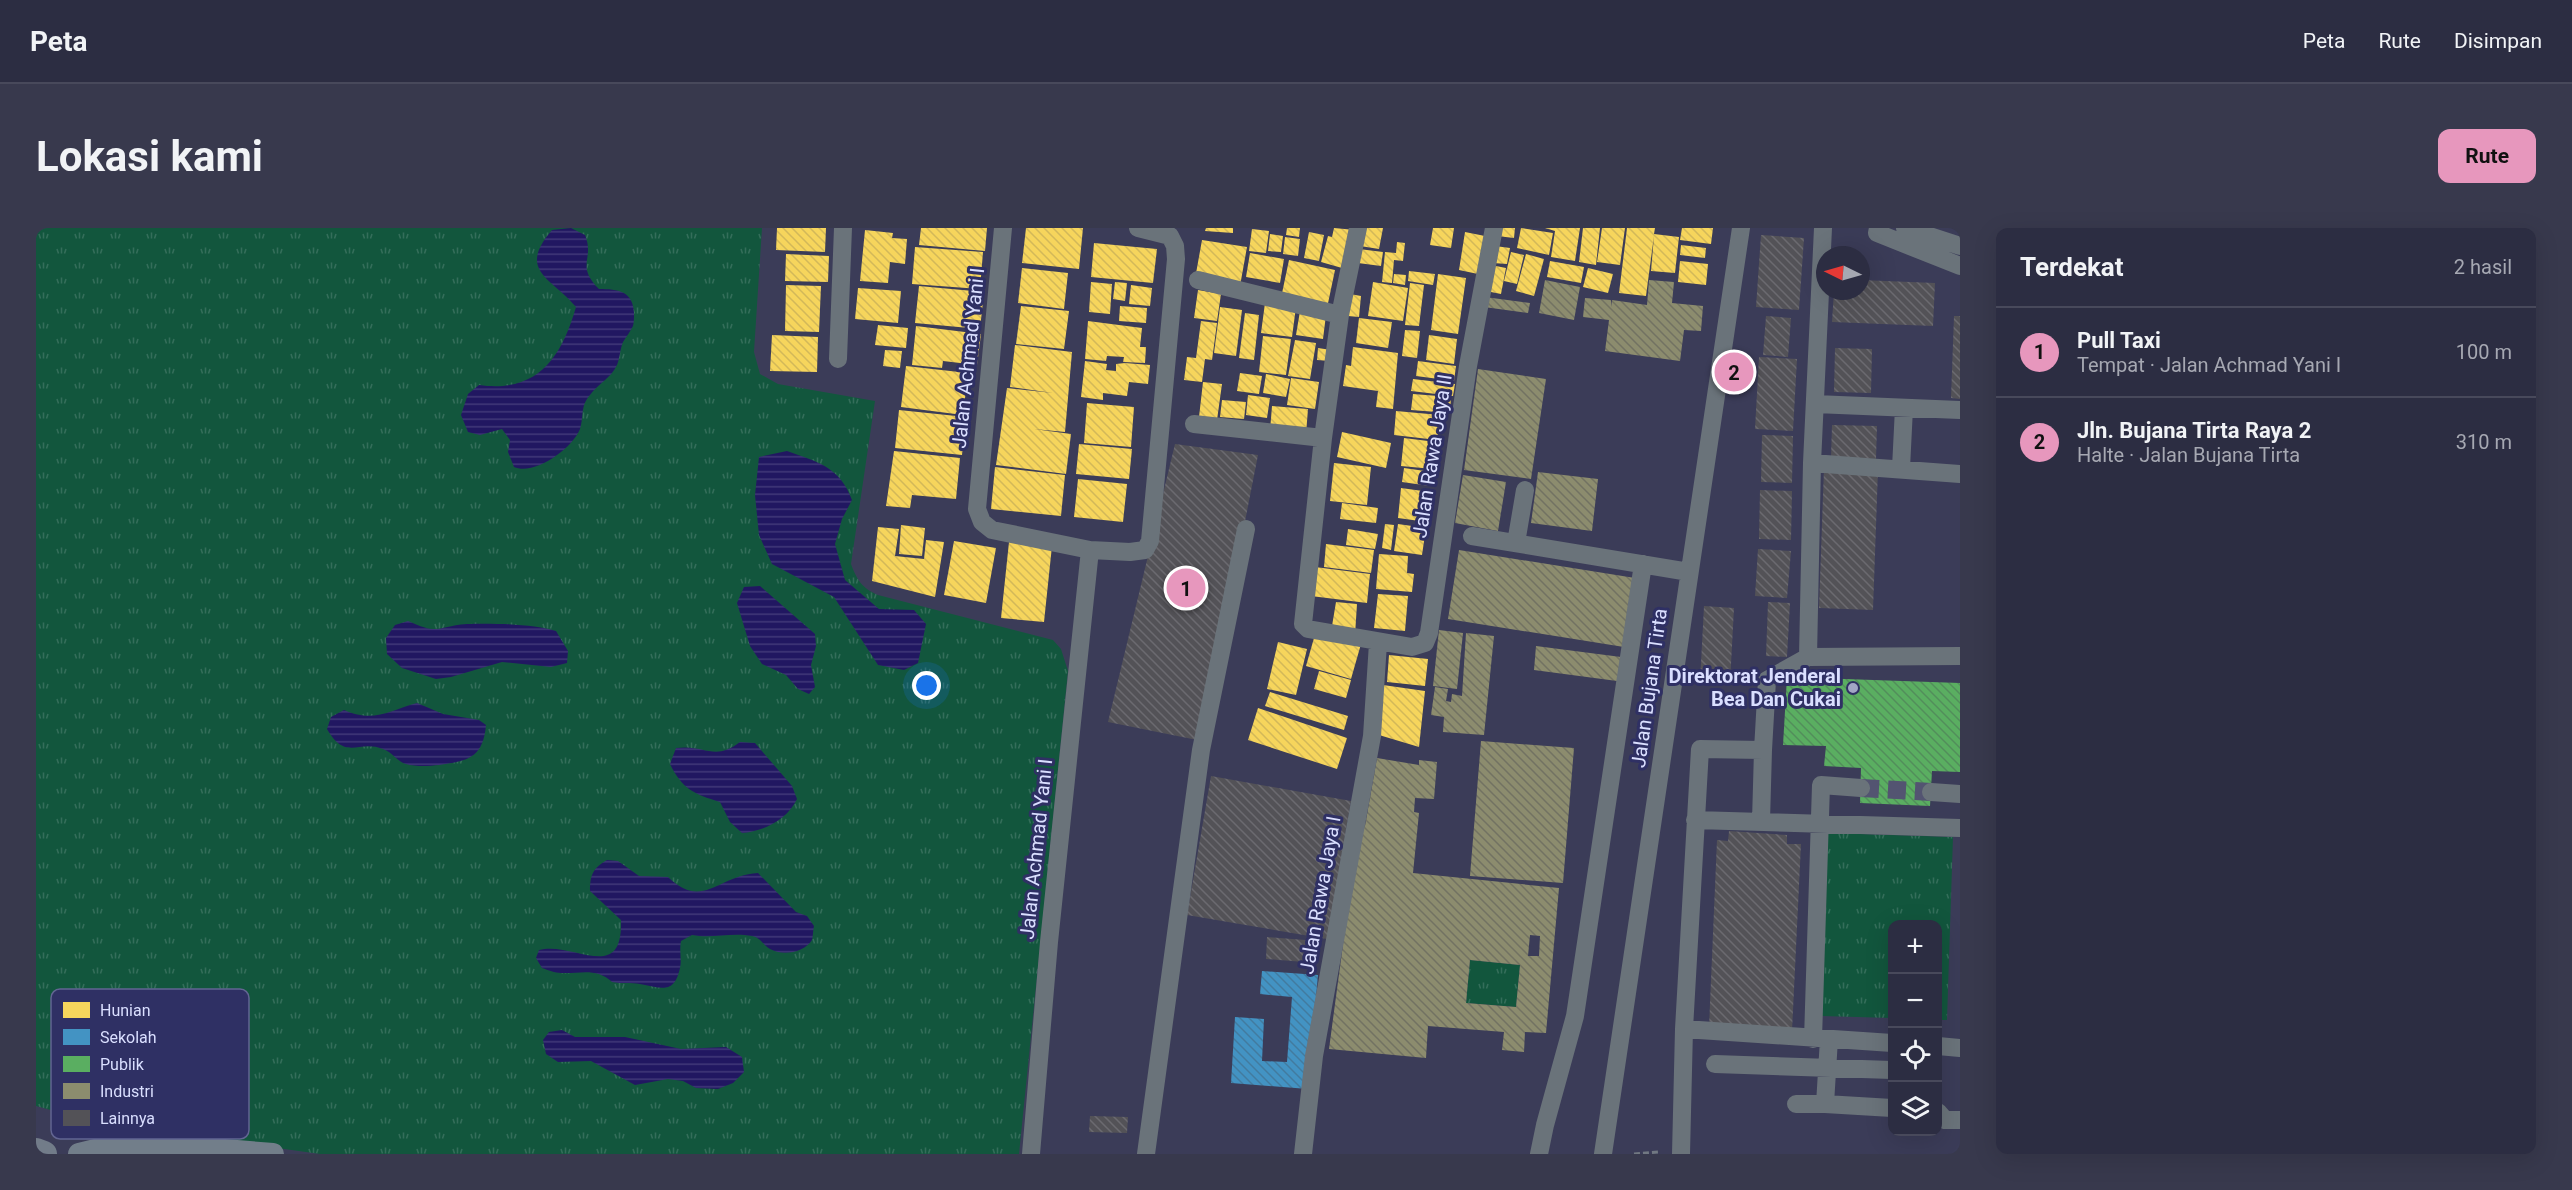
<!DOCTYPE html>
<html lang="id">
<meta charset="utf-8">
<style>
:root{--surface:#2c2d42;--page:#38394d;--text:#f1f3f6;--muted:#a6a8b2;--line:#48495b;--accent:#e797bd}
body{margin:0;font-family:Roboto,sans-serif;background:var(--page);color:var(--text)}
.controls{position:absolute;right:18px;bottom:18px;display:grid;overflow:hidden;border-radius:12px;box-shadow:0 6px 24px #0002}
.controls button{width:54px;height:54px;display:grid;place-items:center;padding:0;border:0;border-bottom:2px solid var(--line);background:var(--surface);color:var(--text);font:30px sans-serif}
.compass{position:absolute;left:1780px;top:18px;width:54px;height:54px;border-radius:50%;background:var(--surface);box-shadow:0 6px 24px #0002;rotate:275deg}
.you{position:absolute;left:891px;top:458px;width:21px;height:21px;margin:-15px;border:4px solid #fff;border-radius:50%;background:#1a73e8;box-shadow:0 0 0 9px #1a73e833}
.badge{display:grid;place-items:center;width:39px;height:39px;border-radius:50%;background:var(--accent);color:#111;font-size:20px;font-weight:700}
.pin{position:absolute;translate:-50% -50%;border:3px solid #fff;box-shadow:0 2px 6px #0006}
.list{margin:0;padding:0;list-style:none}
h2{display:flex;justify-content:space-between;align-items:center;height:78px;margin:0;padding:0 24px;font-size:26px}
h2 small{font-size:20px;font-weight:400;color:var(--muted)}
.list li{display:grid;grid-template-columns:39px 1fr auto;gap:18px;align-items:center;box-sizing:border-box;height:90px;padding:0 24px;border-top:2px solid var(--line)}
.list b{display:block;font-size:22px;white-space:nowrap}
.list p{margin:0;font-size:20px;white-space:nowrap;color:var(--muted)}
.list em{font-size:20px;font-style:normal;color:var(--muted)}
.icon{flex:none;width:33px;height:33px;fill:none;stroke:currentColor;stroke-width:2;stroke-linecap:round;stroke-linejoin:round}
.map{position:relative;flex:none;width:1924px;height:926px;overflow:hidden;border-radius:12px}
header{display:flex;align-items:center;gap:36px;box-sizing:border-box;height:84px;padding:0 30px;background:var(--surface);border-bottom:2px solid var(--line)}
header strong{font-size:28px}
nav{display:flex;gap:33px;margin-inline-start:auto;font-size:21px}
.intro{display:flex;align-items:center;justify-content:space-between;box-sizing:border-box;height:144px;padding:0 36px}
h1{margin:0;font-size:42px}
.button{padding:15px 27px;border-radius:12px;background:var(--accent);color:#111;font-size:21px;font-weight:700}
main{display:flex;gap:36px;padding:0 36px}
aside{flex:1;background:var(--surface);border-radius:12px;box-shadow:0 6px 24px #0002}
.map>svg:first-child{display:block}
</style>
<header>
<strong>Peta</strong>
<nav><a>Peta</a><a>Rute</a><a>Disimpan</a></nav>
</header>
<div class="intro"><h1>Lokasi kami</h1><a class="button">Rute</a></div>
<main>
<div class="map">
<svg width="1924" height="926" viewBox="0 0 1924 926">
<defs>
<pattern id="grass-tufts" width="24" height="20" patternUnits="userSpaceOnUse" patternTransform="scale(1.5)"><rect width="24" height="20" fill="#12563d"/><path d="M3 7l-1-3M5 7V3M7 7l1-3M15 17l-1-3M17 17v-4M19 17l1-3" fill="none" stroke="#346e5a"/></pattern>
<pattern id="water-rules" width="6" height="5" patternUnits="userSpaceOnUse" patternTransform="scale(1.5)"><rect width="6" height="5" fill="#211761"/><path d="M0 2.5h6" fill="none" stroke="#413879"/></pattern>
<pattern id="homes-back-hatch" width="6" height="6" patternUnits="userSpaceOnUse" patternTransform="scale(1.5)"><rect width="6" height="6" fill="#f6d55c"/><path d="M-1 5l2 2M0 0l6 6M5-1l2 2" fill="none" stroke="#d2b859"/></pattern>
<pattern id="schools-back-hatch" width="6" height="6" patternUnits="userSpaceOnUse" patternTransform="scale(1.5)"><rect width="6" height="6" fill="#4393c3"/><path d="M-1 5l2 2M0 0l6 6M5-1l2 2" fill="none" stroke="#427b9f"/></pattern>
<pattern id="public-back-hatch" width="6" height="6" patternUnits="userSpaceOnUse" patternTransform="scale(1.5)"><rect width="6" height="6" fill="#5aae61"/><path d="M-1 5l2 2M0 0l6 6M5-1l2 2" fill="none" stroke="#528e5b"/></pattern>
<pattern id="industry-back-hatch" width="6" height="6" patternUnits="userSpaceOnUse" patternTransform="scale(1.5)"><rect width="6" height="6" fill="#8c8c6e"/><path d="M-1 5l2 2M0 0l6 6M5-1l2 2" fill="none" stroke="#727262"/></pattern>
<pattern id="building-back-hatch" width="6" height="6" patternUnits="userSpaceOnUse" patternTransform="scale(1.5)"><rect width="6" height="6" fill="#535257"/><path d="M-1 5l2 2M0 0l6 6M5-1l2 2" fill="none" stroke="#6b6a70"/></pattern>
</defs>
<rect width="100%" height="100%" fill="#3b3c58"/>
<path fill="url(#grass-tufts)" d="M0 0H726L718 124 724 146 742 156 839 173 815 336C821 352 826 360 842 367L1017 412 1025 421 1032 443 983 926H284L62 895 0 878Z
M1791 605 1917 609 1911 792H1902V696H1856V790L1785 788Z
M1434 732 1484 737 1480 779 1430 775Z"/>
<path fill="url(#water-rules)" d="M535 0 549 7C559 31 539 37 563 61 582 61 597 63 598 85 598 90 598 94 597 98 594 104 590 109 587 114 584 121 584 130 581 137 575 150 562 156 554 167 544 178 548 189 544 201 536 221 498 248 478 239L472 224 474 212 466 201 444 207 432 204 425 187 432 166 443 157C501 165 525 131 540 79 517 50 480 44 516 2Z
M751 223C782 234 804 239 816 272L806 291 799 316 809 352 843 381 878 382 890 396 882 435 868 442 842 437 798 369 736 336 723 307 719 267 723 229Z
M724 358 779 406 780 418 775 437 779 459 773 466 762 461 750 447 726 436 714 418 701 375 708 359Z
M372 393C404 408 401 398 431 396 455 395 499 396 520 403L532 423 531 435 515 439 466 434 415 449 400 451 366 440 351 426 350 410 359 397Z
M381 475 407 486 443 492 450 497C447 530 432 533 403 537 394 538 380 539 370 536 362 534 356 524 347 521 322 511 310 534 291 501L295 489 308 482C338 495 352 483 381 475Z
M704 514 719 515 756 558 761 571C751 592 728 603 706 605L694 594 684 574C658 566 646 561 634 536L640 520C669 516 678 534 704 514Z
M571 632 582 633 603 648 632 649C667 683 682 647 722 645L760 684 771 688 778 698C777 702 777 709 776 712 768 725 746 728 734 721 727 717 724 709 716 708 695 704 676 711 656 707L645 713C643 723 646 731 644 740 638 768 624 759 604 756 595 754 586 756 576 754 560 739 544 746 525 745 519 745 512 742 506 740L500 730 503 722C538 713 587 757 585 692L554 663C554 647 557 640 571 632Z
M526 802 539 809H589L645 821 690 819 706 829 708 844 697 855 682 861 660 860 647 853 632 851 599 857 555 833 522 834 510 826 507 812 513 804Z"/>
<path fill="url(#homes-back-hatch)" d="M741 0H790L789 24 740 22Z
M885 0H951L949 23 883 17Z
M990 0H1047L1043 41 986 35Z
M1170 0H1197V5L1169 3Z
M1251 0H1264L1263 9 1250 7Z
M1298 0 1319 2 1306 40 1285 34 1292 8 1296 9Z
M1327 0H1347L1343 21 1324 18Z
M1397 0H1418L1415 20 1394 17Z
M1462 0H1479L1478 10 1461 8Z
M1485 0 1517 5 1513 27 1481 20Z
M1509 0H1544L1539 33 1515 29 1519 3Z
M1547 0H1564L1560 37 1543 34Z
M1566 0H1589L1584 37 1561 34Z
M1591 0H1619L1618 6 1643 9 1639 45 1615 43 1618 8 1610 68 1583 65Z
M1646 0H1677L1675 16 1644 12Z
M1216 1 1233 3 1230 25 1213 23Z
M829 2 857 5 856 10 871 11 869 36 854 34 852 55 824 53Z
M1273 4 1288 7 1283 33 1268 30Z
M1429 4 1449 8 1442 46 1423 42Z
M1234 6 1247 8 1245 24 1232 23Z
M1249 9 1264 11 1262 28 1247 26Z
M1166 12 1211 19 1204 58 1159 51Z
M1361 14 1369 15 1367 33 1358 32 1356 55 1346 54 1349 24 1360 25Z
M1058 15 1121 21 1117 55 1055 49Z
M1645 17 1670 20 1669 30 1644 27Z
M1459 18 1474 20 1471 36 1457 35Z
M879 19 947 24 944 61 876 56Z
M1323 21 1347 24 1345 38 1322 35Z
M1475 24 1488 27 1481 56 1468 53Z
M1214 25 1248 31 1244 55 1210 49Z
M750 26 793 28 792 54 749 53Z
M1490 26 1508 31 1498 68 1480 63Z
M1253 32 1299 42 1291 80 1245 70Z
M1514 33 1548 39 1545 55 1511 49Z
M1644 33 1672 36 1670 57 1642 54Z
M1455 37 1470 40 1465 66 1450 63Z
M986 40 1032 45 1028 81 982 75Z
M1552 40 1577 46 1572 65 1547 59Z
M1373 43 1399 46 1397 57 1372 53Z
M1358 46 1370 47 1369 57 1357 55Z
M1402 46 1430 50 1422 106 1395 102Z
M1055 54 1076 56 1074 86 1053 84Z
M1079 54 1091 55 1089 73 1077 71Z
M1337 54 1372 60 1367 93 1332 88Z
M1374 55 1388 57 1383 98 1369 97Z
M750 57 785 58 783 104 749 103Z
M1095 57 1116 60 1114 78 1093 76Z
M883 58 948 64 944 101 879 95Z
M822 60 865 63 862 95 819 91Z
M1162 62 1185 66 1181 93 1158 90Z
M1314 66 1325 68 1323 89 1312 88Z
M1229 75 1260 79 1256 109 1225 105Z
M985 78 1033 83 1028 121 980 116Z
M1084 78 1111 80 1110 95 1083 93Z
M1184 79 1206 82 1200 128 1178 125Z
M1264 83 1290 87 1287 111 1260 107Z
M1209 85 1223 87 1218 132 1203 130Z
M1323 90 1356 94 1352 120 1320 115Z
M1052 93 1106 100 1104 119H1110L1109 135 1087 134 1088 129 1071 128 1070 133 1049 131Z
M1165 93 1181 95 1176 132 1169 131 1166 154 1148 152 1151 129 1160 130Z
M842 97 872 100 870 120 839 117Z
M880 98 945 106 941 137 907 133 906 140 876 137Z
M1369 102 1384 103 1381 130 1366 128Z
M736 107 782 109 781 144 734 143Z
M1393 107 1421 111 1418 136 1390 132Z
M1227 108 1255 111 1250 147 1223 144Z
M1259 112 1280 115 1274 151 1252 148Z
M979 117 1036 124 1029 204 998 201 1035 206 1030 246 960 237 971 160 1017 165 974 159Z
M1317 119 1362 125 1357 181 1340 179 1342 163 1307 158 1310 137 1315 138Z
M1282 120 1295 122 1294 133 1281 132Z
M849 122 866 123 864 140 847 138Z
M1049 133 1071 136 1070 142 1080 143V136L1089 135 1114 137 1112 156 1093 154 1091 168 1067 165V172L1045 169Z
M1382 133 1420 138 1418 153 1380 148Z
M870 138 932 145 927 187 865 179Z
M1204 145 1226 148 1223 166 1201 163Z
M1230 146 1254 151 1250 169 1227 165Z
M1255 150 1283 154 1279 181 1251 177Z
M1377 151 1419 156 1417 168 1375 163Z
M1167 154 1186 156 1181 192 1163 189Z
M1377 166 1415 169 1414 185 1375 182Z
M1212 167 1234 170 1231 190 1210 187Z
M1186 172 1210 174 1208 191 1184 189Z
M1051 175 1098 179 1095 219 1048 215Z
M1236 178 1272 181 1270 206 1234 203Z
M863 182 930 189 926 227 859 220Z
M1360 183 1404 187 1401 212 1358 207Z
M1306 204 1355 215 1350 240 1301 229Z
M1368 210 1400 214 1397 241 1365 238Z
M1043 216 1096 221 1093 251 1040 246Z
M858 223 924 230 920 271 876 267 874 280 850 278Z
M1298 235 1335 239 1331 277 1294 273Z
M959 239 1029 247 1025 288 955 281Z
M1368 240 1396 244 1394 258 1366 254Z
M1042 251 1091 256 1087 294 1038 289Z
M1365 260 1394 264 1391 294 1362 290Z
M1306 275 1342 280 1340 295 1304 291Z
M1349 296 1358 297 1355 322 1346 320Z
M1362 296 1390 300 1386 327 1358 323Z
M865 297 889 300 886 328 863 326Z
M842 299 863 301 859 328 888 331 890 312 908 314 899 369 836 353Z
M1312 301 1342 306 1339 321 1310 317Z
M918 313 960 320 950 375 908 367Z
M973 314 1016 318 1008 394 965 390Z
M1290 316 1338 322 1335 345 1288 339Z
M1343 326 1372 328 1371 345 1378 346 1376 364 1340 361Z
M1279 339 1334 346 1331 375 1275 368Z
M1342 366 1372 368 1369 403 1338 400Z
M1300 374 1321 376 1319 407 1295 404Z
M1280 403 1325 416 1315 451 1270 438Z
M1242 414 1271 421 1260 467 1231 461Z
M1353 427 1392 431 1389 458 1351 454Z
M1283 443 1315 452 1310 470 1278 461Z
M1347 457 1389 463 1383 519 1343 507Z
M1234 464 1312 488 1308 502 1229 478Z
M1222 480 1311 510 1301 541 1212 512Z"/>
<path fill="url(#schools-back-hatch)" d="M1226 743 1282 747 1272 861 1195 855 1199 789 1228 791 1226 833 1251 834 1256 769 1224 766Z"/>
<path fill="url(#public-back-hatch)" d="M1751 449 1924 455V544L1896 543 1894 578 1824 575 1825 540 1788 538 1790 518 1747 517Z"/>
<path fill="url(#industry-back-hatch)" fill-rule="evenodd" d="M1509 52 1544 59 1538 92 1503 85Z
M1613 52 1638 54 1636 75 1667 78 1665 103 1648 102 1644 133 1569 123 1573 92 1547 89 1549 70 1575 72V79L1576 72 1611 77Z
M1449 69 1494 75 1492 85 1448 79Z
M1442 141 1510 151 1495 251 1428 242Z
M1502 244 1562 251 1556 303 1495 295Z
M1427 247 1470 254 1462 303 1419 295Z
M1423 322 1599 350 1588 419 1412 391Z
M1403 402 1427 405 1421 461 1397 458Z
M1430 405 1458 408 1448 507 1407 504 1408 489 1395 487 1399 459 1412 461 1410 473 1415 474 1416 466 1426 468Z
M1500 418 1585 429 1581 453 1498 442Z
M1445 513 1538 520 1527 655 1434 648Z
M1341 530 1383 537V532L1401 534 1398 571 1379 570 1378 584 1383 585 1377 645 1523 660 1510 805 1489 804 1488 824 1466 822 1468 804 1392 798 1390 830 1293 821 1322 604 1329 598ZM1494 707 1504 708 1503 728H1492ZM1434 732 1484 737 1480 779 1430 775Z"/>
<path fill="url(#building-back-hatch)" d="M1725 7 1768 10 1763 82 1720 79Z
M1825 52 1899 55 1897 98 1796 94 1798 63H1825Z
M1730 88 1755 90 1752 129 1727 127Z
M1918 88H1924V171L1915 170Z
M1799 120 1836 121 1835 165 1798 164Z
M1723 129 1761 131 1757 203 1719 201Z
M1796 197 1841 198 1840 231 1795 229Z
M1726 207 1757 208 1756 255 1725 254Z
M1139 216 1222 227 1166 513 1072 494Z
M1788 240 1842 242 1837 382 1783 380Z
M1724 262 1756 263 1755 312 1723 311Z
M1722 321 1755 323 1751 370 1719 368Z
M1732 374 1754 375 1751 429 1730 428Z
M1668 378 1698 380 1694 455 1664 454Z
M1175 548 1315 573 1291 711 1151 687Z
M1693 603 1751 607V616H1765L1756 803 1673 799 1681 612 1692 613Z
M1231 709 1282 713 1281 735 1230 731Z
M1054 888 1092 889 1091 905 1053 904Z"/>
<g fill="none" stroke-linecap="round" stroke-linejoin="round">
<path stroke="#535471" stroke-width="18" stroke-dasharray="18 9" stroke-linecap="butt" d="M1825 560 1895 564"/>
<path stroke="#717882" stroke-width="3" stroke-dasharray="6 3" stroke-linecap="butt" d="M1598 926 1622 924 1623 926"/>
<path stroke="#6a737a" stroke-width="18" d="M967 0 941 281 946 294 956 302 1054 322 1013 714 995 926
M1322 0 1304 87 1287 210 1267 396 1272 401 1376 419 1389 415 1393 405 1432 138 1458 0
M1842 0 1841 5 1924 38
M1869 0 1924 18
M1162 52 1304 87
M802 131 807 0
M1779 176 1924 182
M1158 196 1287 210
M1776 235 1924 246
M1865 240 1868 180
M1436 308 1653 344
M1480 315 1489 262
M1054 322 1094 324 1109 322 1114 313 1140 31 1139 18 1134 8 1102 0
M1772 429 1924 428
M1895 564 1924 566
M1659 592 1924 600
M1725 593 1727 522
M1648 801 1856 815
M1777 811 1785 557 1825 560
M1793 811 1789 876 1856 880
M1902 818 1924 820
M1679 836 1856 842
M1760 876H1789
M1902 884 1909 892H1924
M1110 926 1165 522 1210 301
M1267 926 1278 828 1336 508 1342 415
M1503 926 1509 897 1539 788 1607 336
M1567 926 1705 0
M1645 926 1648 801 1664 521 1727 522 1731 452 1772 429 1776 235 1787 0"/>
<path stroke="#727e8a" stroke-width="22" d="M43 926 80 917H127L237 926"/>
<path stroke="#727c89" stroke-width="26" d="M0 923 8 926"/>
</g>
<circle fill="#a2a6c5" stroke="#2f3064" stroke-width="2" cx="1817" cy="460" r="6"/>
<g text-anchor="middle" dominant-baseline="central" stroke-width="6" stroke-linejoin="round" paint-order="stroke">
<g font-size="20" fill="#dadfff" stroke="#2f3064">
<text transform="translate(932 130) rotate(-84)">Jalan Achmad Yani I</text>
<text transform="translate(1396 228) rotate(-81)">Jalan Rawa Jaya II</text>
<text transform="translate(1613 460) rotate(-82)">Jalan Bujana Tirta</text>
<text transform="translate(1000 621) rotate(-84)">Jalan Achmad Yani I</text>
<text transform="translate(1284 667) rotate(-80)">Jalan Rawa Jaya I</text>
</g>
<g font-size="20" font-weight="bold" fill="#dadfff" stroke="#2f3064" text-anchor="end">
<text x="1805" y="448">Direktorat Jenderal<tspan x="1805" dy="23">Bea Dan Cukai</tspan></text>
</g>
</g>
<rect x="15" y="761" width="198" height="150" rx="9" fill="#2f3064" stroke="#626592" stroke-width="1.5"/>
<rect x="27" y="774" width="27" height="16" fill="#f6d55c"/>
<rect x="27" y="801" width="27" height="16" fill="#4393c3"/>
<rect x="27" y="828" width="27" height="16" fill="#5aae61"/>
<rect x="27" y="855" width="27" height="16" fill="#8c8c6e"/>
<rect x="27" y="882" width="27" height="16" fill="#535257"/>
<g font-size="16" fill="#dadfff">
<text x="64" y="788">Hunian</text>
<text x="64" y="815">Sekolah</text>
<text x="64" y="842">Publik</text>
<text x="64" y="869">Industri</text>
<text x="64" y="896">Lainnya</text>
</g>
</svg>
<div class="controls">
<button>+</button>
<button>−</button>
<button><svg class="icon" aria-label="locate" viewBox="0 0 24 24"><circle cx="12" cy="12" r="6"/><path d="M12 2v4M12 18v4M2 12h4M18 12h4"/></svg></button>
<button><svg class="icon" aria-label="layers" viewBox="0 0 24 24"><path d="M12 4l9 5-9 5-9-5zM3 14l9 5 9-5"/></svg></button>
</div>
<svg class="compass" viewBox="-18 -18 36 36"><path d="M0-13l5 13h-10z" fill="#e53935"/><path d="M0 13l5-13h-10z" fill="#a6a8b2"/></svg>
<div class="you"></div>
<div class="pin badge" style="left:1150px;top:360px">1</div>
<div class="pin badge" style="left:1698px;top:144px">2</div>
</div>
<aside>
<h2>Terdekat<small>2 hasil</small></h2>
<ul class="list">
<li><span class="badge">1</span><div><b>Pull Taxi</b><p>Tempat · Jalan Achmad Yani I</p></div><em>100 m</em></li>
<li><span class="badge">2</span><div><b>Jln. Bujana Tirta Raya 2</b><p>Halte · Jalan Bujana Tirta</p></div><em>310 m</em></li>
</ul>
</aside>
</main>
